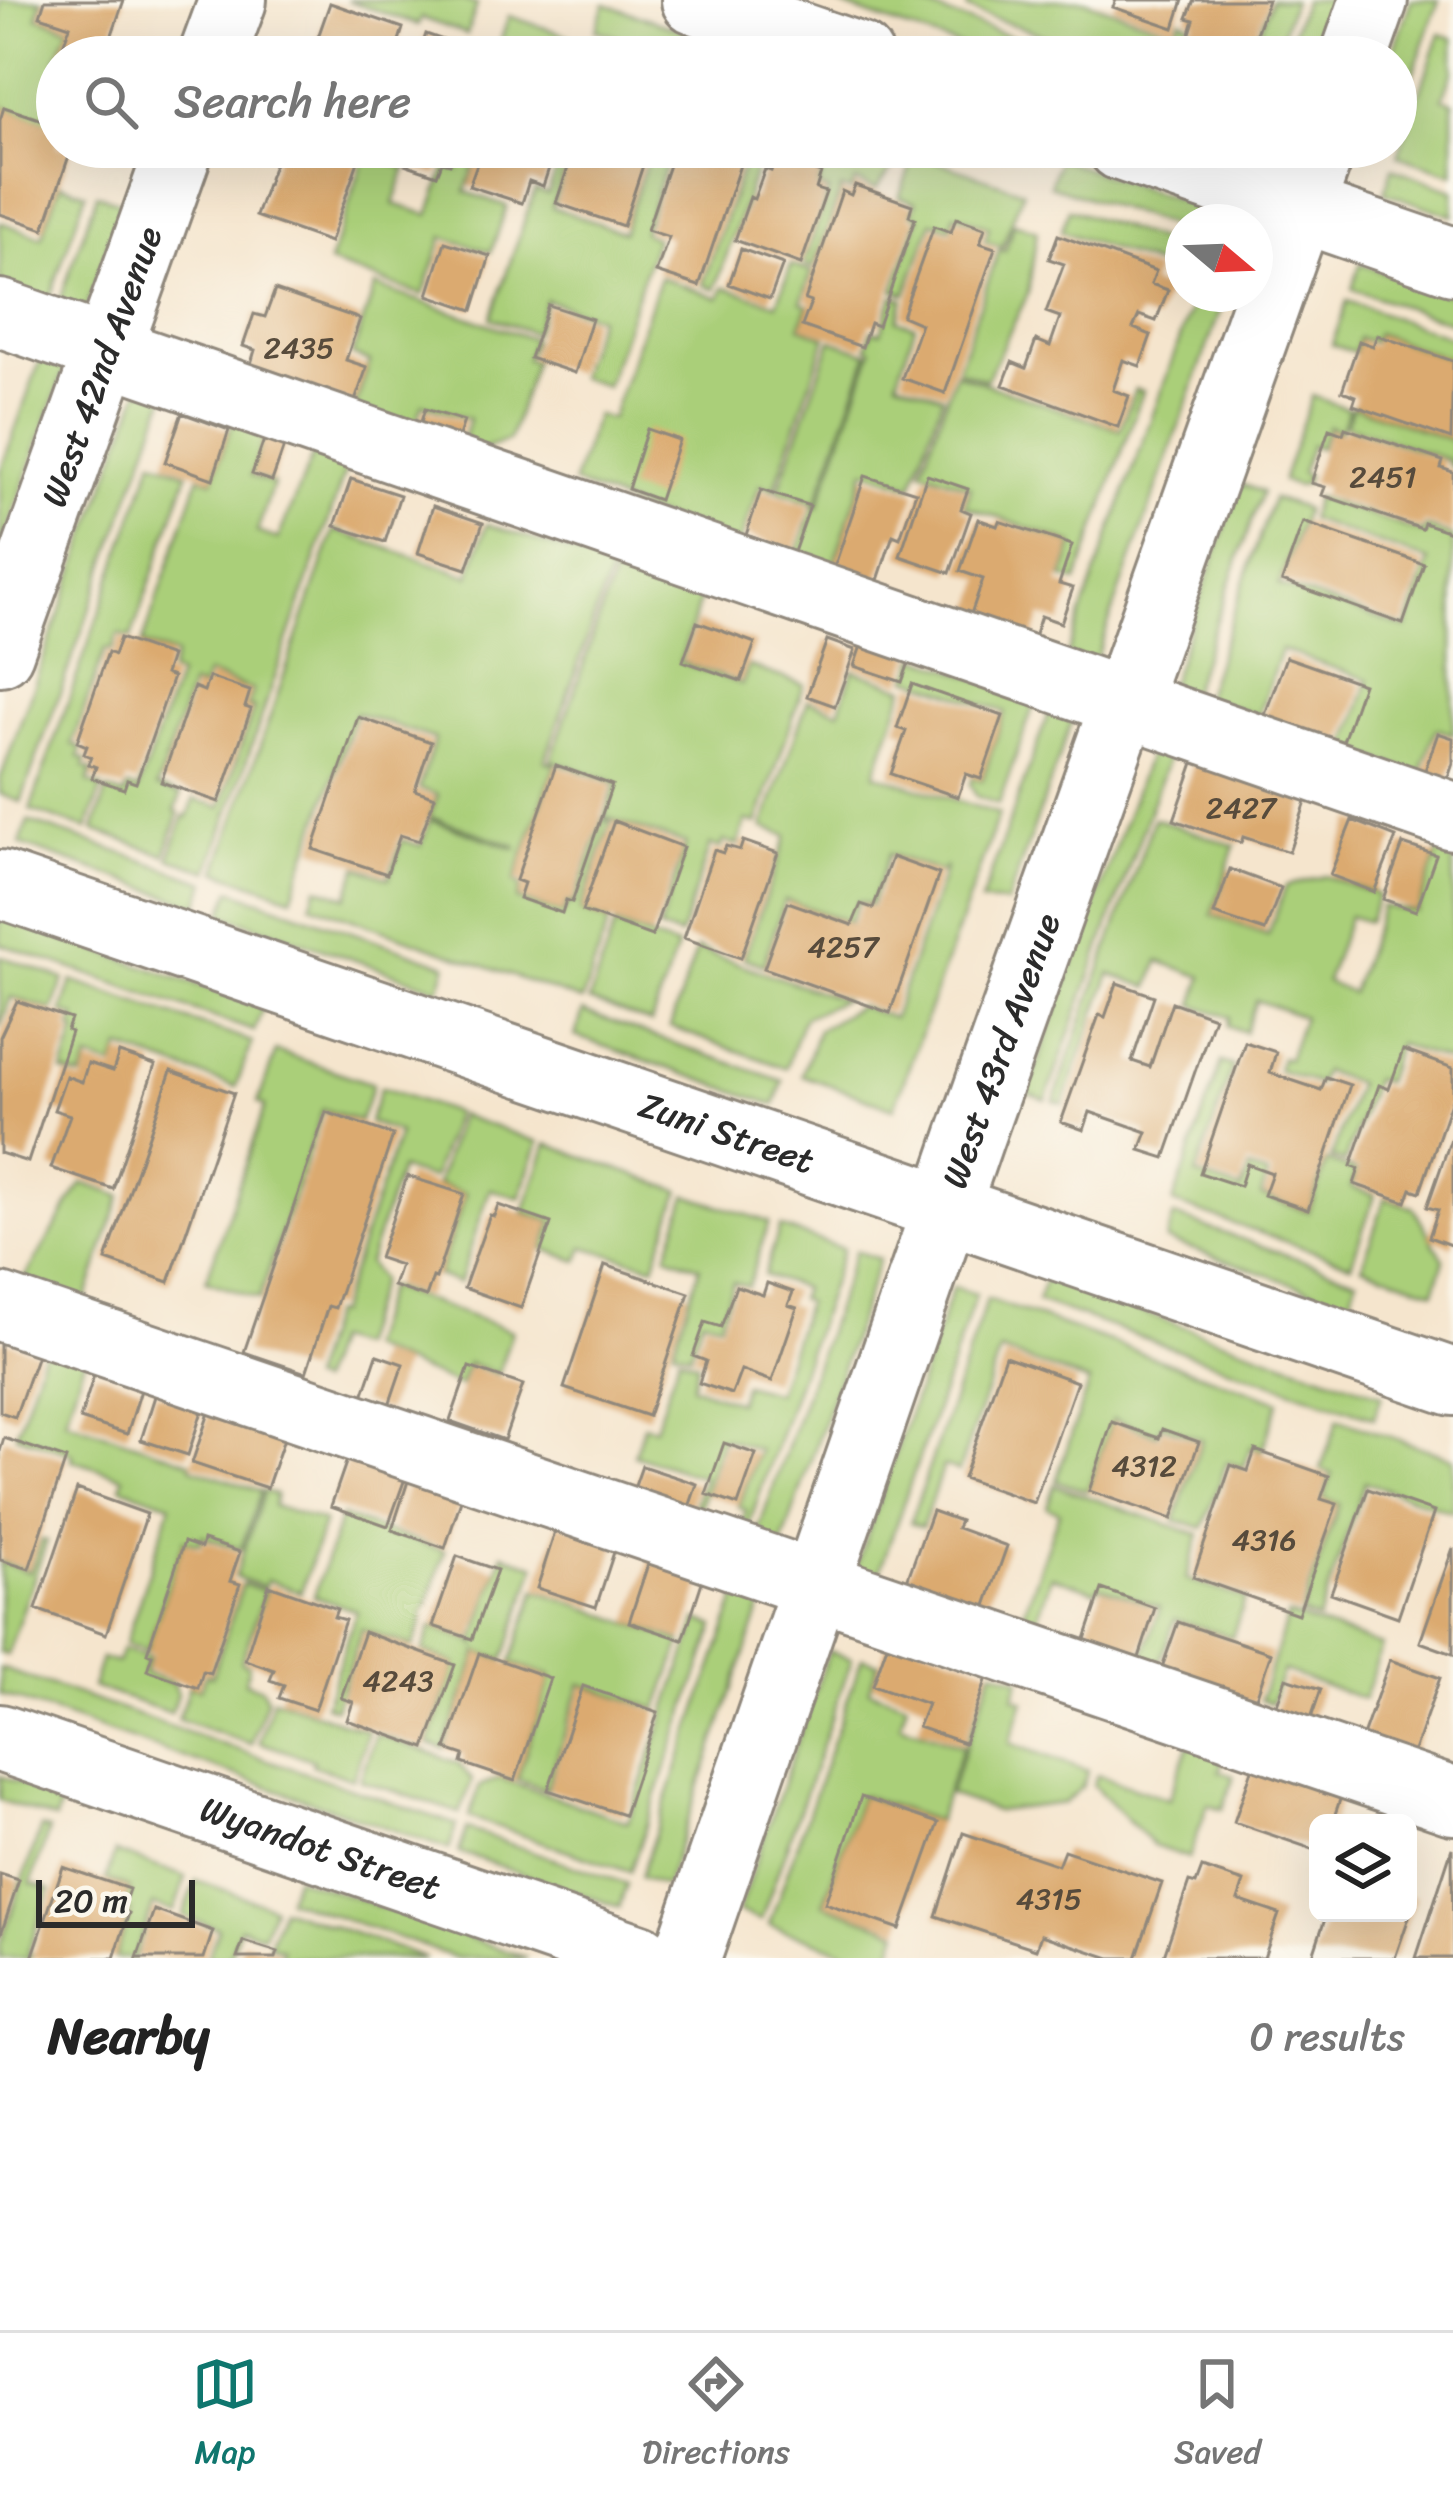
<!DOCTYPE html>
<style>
:root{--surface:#fff;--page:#f6f6f6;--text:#222;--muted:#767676;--line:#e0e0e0;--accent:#0f766e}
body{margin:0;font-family:Sriracha,sans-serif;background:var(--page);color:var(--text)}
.controls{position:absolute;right:36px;bottom:36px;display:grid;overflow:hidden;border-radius:18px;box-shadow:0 12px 48px #0002}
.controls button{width:108px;height:108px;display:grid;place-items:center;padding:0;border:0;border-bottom:3px solid var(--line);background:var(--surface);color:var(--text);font:60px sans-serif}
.compass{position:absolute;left:1165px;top:204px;width:108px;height:108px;border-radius:50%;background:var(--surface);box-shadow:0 12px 48px #0002;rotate:109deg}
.scale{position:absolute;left:36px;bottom:30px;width:159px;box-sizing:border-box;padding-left:12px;border:6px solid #2b2b2b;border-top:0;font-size:33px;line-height:42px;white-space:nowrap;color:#2b2b2b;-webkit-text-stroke:9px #fbf7ec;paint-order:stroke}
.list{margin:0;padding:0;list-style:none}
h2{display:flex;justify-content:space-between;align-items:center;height:156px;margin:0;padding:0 48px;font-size:51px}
h2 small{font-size:39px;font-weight:400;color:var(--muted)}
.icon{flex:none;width:66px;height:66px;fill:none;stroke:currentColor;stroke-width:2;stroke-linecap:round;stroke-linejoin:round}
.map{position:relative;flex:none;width:1453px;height:1958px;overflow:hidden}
.search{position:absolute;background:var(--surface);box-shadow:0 12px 48px #0002;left:36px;right:36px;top:36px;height:132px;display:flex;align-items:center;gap:30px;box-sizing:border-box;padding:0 42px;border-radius:66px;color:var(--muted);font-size:45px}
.sheet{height:372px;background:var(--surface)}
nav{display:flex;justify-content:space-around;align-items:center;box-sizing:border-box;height:168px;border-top:3px solid var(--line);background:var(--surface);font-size:33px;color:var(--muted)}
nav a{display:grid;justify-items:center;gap:6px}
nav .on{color:var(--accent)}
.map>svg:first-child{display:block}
</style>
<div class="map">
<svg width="1453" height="1958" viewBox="0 0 1453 1958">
<rect width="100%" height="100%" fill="#fbf7ec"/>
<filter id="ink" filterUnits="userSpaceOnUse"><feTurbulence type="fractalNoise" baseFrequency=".00833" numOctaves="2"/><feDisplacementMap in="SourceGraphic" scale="24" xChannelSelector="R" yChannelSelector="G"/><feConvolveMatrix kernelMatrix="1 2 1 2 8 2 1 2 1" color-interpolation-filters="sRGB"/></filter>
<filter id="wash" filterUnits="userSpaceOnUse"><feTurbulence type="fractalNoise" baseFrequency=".004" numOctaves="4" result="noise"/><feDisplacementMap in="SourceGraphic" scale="48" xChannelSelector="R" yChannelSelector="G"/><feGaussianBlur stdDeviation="2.7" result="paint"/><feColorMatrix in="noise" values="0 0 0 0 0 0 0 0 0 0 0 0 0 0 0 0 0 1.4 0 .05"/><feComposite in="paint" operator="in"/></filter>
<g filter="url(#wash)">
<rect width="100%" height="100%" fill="#f5e5cd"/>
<path fill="#aacf79" stroke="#6a7d52" stroke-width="3" d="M0 0H42L37 17 69 28 57 57V126L4 107 0 117Z
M347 0H463L477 5 467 34 421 18 418 25Z
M825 0H905L1071 57H991Z
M970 0H1083L1175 31 1180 19 1189 23 1184 40 1209 48 1206 57H1108L967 9Z
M1271 0H1293L1274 57H1219L1222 50 1242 56 1247 43 1255 45Z
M1304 0H1335L1315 57H1283Z
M1411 0H1439L1396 122V57H1391Z
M605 4 761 57H676L596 30Z
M509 16 569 36 562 57H525L513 53 511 57H495Z
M1440 34 1453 38V70L1443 98 1453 102V174L1398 155Z
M368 147H379L376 158 406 168 394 204 429 215 446 167 458 170 466 147H480L466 192 507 206 491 252 443 237 423 295 329 263Z
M564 147H573L552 207 623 232 652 147H672L643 232 656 238 606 386 578 377 598 317 546 300 534 333 491 318 535 190 548 194Z
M739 147H809L803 163 777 155 755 172 715 289 703 285 746 156 737 152Z
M817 147H892L906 152 876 189 855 181 851 191 841 188 813 268 804 264 829 191 818 187 823 171 810 166Z
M915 154 1023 191 1002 247 985 241 989 227 955 214 950 228 932 222 906 294 894 290 919 217 912 214 916 202 899 197Z
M1059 159 1215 213 1212 222H1183V230L1050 185Z
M1392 168 1453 190V216L1384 192Z
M61 184 86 193 41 323 0 308V222L42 237Z
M97 194 123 203 82 320 56 311Z
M1069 209 1183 249V275L1061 231Z
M1014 223 1037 231 1028 294 986 380 957 370 999 250 1005 251Z
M1360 264 1453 296V323L1352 289Z
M791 265 812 272 801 302 808 305 800 327 826 337 774 490 760 485 738 547 573 483 596 415 611 419 660 277 719 298 724 287 777 304Z
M375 286 533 339 526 359 534 362 509 440 482 450 462 443 469 419 423 404 414 428 355 408 370 362 352 355Z
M1196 294H1226L1094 664 1067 654Z
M893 296 904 299 897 320 915 326 897 380 943 396 912 486 865 470 833 566 797 553 814 506 818 507 872 350 867 347 872 330 881 332Z
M1347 301 1453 338V360L1376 333 1372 342 1359 338 1354 352 1332 345Z
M831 340 868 353 816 504 778 491Z
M43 352 68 360 0 551V472Z
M955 373 1120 430 1135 389 1143 391 1077 582 1063 578 1074 544 965 506 971 487 922 470Z
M141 386 166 395 21 802 0 794V780Z
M1312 396 1349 409 1340 431 1328 426 1320 448 1311 445 1301 473 1307 476 1304 484 1297 486 1282 481Z
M1353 406 1453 441V467L1448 465V460L1346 425Z
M233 421 266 432 251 476 273 484 257 532 278 539 314 452 348 463 209 871 169 858 184 816 188 817 194 799 221 807 254 708 248 706 253 690 207 674 202 688 191 685 157 787 181 795 175 811 179 813 165 855 94 830 107 790 124 796 128 787 138 790 178 676 170 672 175 655 142 644 199 477 213 480Z
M153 460 188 473 131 638 118 634 112 650 105 649 72 744 81 748 79 757 86 760 84 767 92 770 88 782 102 787 87 829 30 810Z
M1241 484 1262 492 1187 704 1169 686Z
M1316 497 1423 533 1426 527 1453 537V734L1436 729 1420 774 1346 749 1369 680 1281 650 1258 716 1204 698 1273 498 1305 509 1279 585 1406 628 1429 561 1309 519Z
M487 524 612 566 545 761 555 764 514 882 521 885 517 900 563 914 567 903 574 904 603 819 611 822 580 911 609 922 582 1001 311 904 317 887 347 897 358 867 389 878 402 840 421 846 430 820 516 849V846L430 817 438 795 419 788 435 739 356 713 292 897 217 871 334 530 469 576Z
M616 568 701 597 680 662 742 684 749 666 804 685 757 824 746 821 738 845 724 841 721 848 710 845 680 936 659 929 686 844 605 817 616 783 551 760Z
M917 657 1036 699 999 804 976 796 970 784 972 778 982 781 1005 712 909 678Z
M853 670 905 688 875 774 999 814 894 1108 802 1075 818 1030 859 1006 893 1018 946 866 941 872 889 854 871 905 858 901 850 922 785 900 763 965 744 958 787 836 763 827 808 700 839 711Z
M1051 706 1074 715 1007 903 981 902Z
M1167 745 1172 747 1046 1100 1027 1093 1150 750Z
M1154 818 1235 846 1212 915 1268 935 1286 886 1325 876 1378 895 1368 922 1349 916 1326 982 1351 993 1382 906 1417 912 1439 849 1453 853V1063L1398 1044 1385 1082 1374 1079 1345 1162 1331 1158 1357 1083 1323 1071 1318 1084 1277 1070 1281 1057 1288 1059 1303 1017 1256 1000 1245 1032 1228 1026 1230 1017 1194 1005 1203 977 1159 961 1149 987 1110 974 1063 1104 1054 1101Z
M28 821 206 882 198 906 20 844Z
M231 890 447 965 439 989 222 914Z
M0 917 263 1007 254 1031 0 944Z
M615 925 677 947 651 1023 589 1001Z
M697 949 843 1000 803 1018 786 1068 670 1027Z
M0 956 64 979 53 1010 11 997 0 1028Z
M72 981 252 1042 236 1087 121 1048 113 1067 89 1059 81 1078 63 1072 76 1031 72 1029 76 1017 62 1012Z
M583 1012 783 1081 775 1105 575 1036Z
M276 1051 373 1084 360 1121 323 1109 259 1299 206 1281 265 1106 258 1103Z
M1221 1062 1233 1066 1196 1175 1241 1190 1249 1169 1267 1175 1261 1196 1309 1212 1327 1161 1356 1171 1351 1187 1375 1195 1351 1264 1173 1203Z
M381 1087 455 1113 432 1179 400 1169 368 1263 380 1280 357 1347 333 1340 318 1383 309 1380 331 1313 337 1314 399 1133 369 1122Z
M459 1115 539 1142 520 1198 490 1189 459 1283 438 1276 466 1194 437 1184Z
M547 1144 680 1191 654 1266 584 1247 578 1261 544 1249 553 1222 524 1212Z
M82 1183 121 1196 80 1317 15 1295Z
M687 1195 769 1222 748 1286 733 1282 720 1323 702 1318 690 1354 673 1349 700 1267 667 1255Z
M1385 1198 1413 1207 1444 1260 1434 1291 1362 1266Z
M1174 1216 1357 1279 1349 1303 1166 1240Z
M780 1227 843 1249 744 1540 737 1537 746 1510 739 1507 759 1450 722 1438 696 1520 691 1518 703 1477 634 1455 644 1425 655 1428 679 1356 698 1363 692 1386 737 1402 744 1384 776 1393 806 1302 799 1299 802 1288 764 1275Z
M855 1251 879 1259 779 1554 753 1546Z
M1045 1279 1382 1395 1374 1418 1037 1301Z
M387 1287 512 1331 498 1374 468 1363 460 1386 366 1348Z
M953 1287 976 1295 874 1587 852 1579Z
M987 1299 1279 1401 1262 1450 1251 1447 1244 1467 1227 1462 1203 1529 1175 1520 1202 1440 1161 1425 1157 1435 1113 1419 1087 1491 1056 1481 1089 1382 1000 1351 959 1471 943 1466 922 1527 910 1523Z
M46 1344 85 1357 65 1420 191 1462V1467L261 1491 241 1549 202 1536 199 1544 184 1540 147 1651 125 1644 171 1504 121 1487 124 1477 72 1460 73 1454 16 1435Z
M1338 1419 1453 1458V1512L1365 1482 1318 1620 1301 1614 1339 1504 1324 1498 1332 1474 1321 1469Z
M1054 1485 1199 1535 1186 1579 1245 1599 1232 1637 1175 1619 1157 1671 1140 1666 1160 1607 1099 1586 1096 1591 1051 1576 1034 1629 1020 1624 1059 1512 1047 1507Z
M264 1491 276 1495 273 1506 324 1522 301 1592 267 1580 264 1587 235 1577Z
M341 1516 445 1551 413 1647 362 1629 335 1708 325 1705 357 1611 314 1596Z
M42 1540 47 1541 7 1655 0 1653V1562L30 1572Z
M503 1554 536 1566 504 1660 478 1652 444 1749 429 1744 456 1664 423 1651 431 1627 473 1642 478 1648 475 1640Z
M742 1582 767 1590 665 1886 640 1877Z
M243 1584 265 1591 241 1662 249 1665 245 1682 262 1688 267 1698 251 1744 178 1719 189 1686 200 1689 206 1674 212 1676Z
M536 1590 682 1642 658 1709 581 1684 546 1789 517 1779 551 1676 511 1663Z
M1288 1615 1382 1646 1364 1699 1283 1671 1271 1703 1260 1700Z
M698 1620 715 1626 630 1872 469 1817 480 1786 499 1778 628 1822Z
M122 1649 149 1657 144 1673 173 1683 177 1694 171 1713 92 1687 101 1658 117 1663Z
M829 1651 852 1659 761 1920 738 1912Z
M862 1658 878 1663 869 1690 907 1703 900 1724 963 1746 937 1821 861 1795 823 1904 899 1931 890 1958H864L769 1925Z
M0 1668 457 1825 449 1849 0 1694Z
M993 1670 1020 1679 1014 1697 1024 1701 1010 1743 1088 1771 1082 1787 1064 1803 996 1811 949 1794Z
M273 1698 368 1731 353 1779 312 1765 313 1760 259 1742Z
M376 1734 458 1763 472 1780 460 1813 360 1780Z
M1190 1741 1226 1753 1220 1771 1234 1776 1223 1809 1208 1804 1189 1858 1154 1846 1093 1785 1097 1775 1169 1799Z
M0 1776 63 1798 55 1820 0 1800Z
M41 1828 49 1830 31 1883 50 1890 28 1952 31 1954 30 1958H0V1945Z
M467 1829 627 1884 619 1907 459 1852Z
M115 1852 186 1877 174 1911 153 1905 134 1958H115L131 1911 123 1908 130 1888 106 1879Z
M295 1877 527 1958H457L287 1899Z
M196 1880 273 1907 263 1935 240 1927 229 1958H208L218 1928 183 1916Z
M281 1908 425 1958H280L282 1949 269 1945Z"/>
<g id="blocks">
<path fill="#dbaa6f" d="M45 0H124L109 43 102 40 97 57 60 54 70 26 40 16Z
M1116 0H1183L1174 28 1113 7Z
M1194 0H1268L1253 42 1245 39 1240 54 1189 36 1194 20 1187 18Z
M330 3 403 28 394 57H311Z
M426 34 480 53 479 57H412L416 47 421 49Z
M4 107 57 125V147H72L44 229 0 214V120Z
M280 147H363L330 242 256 216Z
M388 147H456L450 164 442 162 437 175 384 157Z
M483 147H556L543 186 529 181 522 203 469 186Z
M575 147H649L623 226 556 203Z
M675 147H735L732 156 742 159 699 286 656 272 669 237 647 230Z
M776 157 821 173 816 189 826 192 801 264 735 240 750 197 754 199 765 169 771 171Z
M855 185 912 205 909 216 915 219 878 326 870 323 862 347 802 326 811 302 805 300 842 191 851 195Z
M956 218 985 228 980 243 995 248 945 393 902 378 921 324 902 316 934 226 951 232Z
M1058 235 1156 271 1151 284 1168 290 1156 321 1139 315 1133 328 1151 335 1140 366 1123 360 1113 390 1129 396 1118 427 1003 385 1012 362 1026 368 1036 340 1050 346 1060 317 1046 312 1064 264 1049 259Z
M445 242 490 256 473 310 428 295Z
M741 249 783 264 770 299 729 284Z
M275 290 360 319 346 360 367 367 354 404 248 374 255 350 243 346 254 314 265 317Z
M548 305 592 319 575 373 530 358Z
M1377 335 1453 361 1451 439 1353 405 1356 396 1342 391 1359 341 1373 346Z
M425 409 464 421 456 444 418 431Z
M182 413 229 430 213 479 165 462Z
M1345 428 1443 461 1441 468 1453 472V533L1424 523 1422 529 1322 495 1325 487 1311 483 1329 429 1343 434Z
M647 429 679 440 659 500 628 489Z
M266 434 286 441 272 481 252 474Z
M927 475 968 489 961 509 971 513 950 573 900 556Z
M865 476 916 492 900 538 893 535 877 583 834 568Z
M351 479 400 495 385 542 335 526Z
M761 490 810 506 794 552 746 535Z
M433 506 483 523 467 569 418 553Z
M978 519 997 526 999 521 1072 545 1059 584 1073 588 1061 623 1041 616 1033 639 970 617 983 579 960 571Z
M1303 522 1424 564 1403 624 1282 581Z
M697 622 755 643 741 681 683 661Z
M864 637 912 654 902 682 854 666Z
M120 638 171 656 165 674 173 677 136 783 127 780 124 789 92 778 96 767 88 764 91 757 84 754 87 746 77 742 108 652 114 655Z
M827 640 855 650 835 706 807 696Z
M1286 657 1363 684 1341 747 1263 720Z
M209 677 250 691 245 707 251 709 219 802 161 782 194 687 204 691Z
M912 684 1003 716 981 779 966 774 958 797 891 774 906 731 897 728Z
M358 717 431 742 415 790 435 797 419 841 400 835 387 874 313 849Z
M1438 733 1453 738V763L1445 787 1422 779Z
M1196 757 1308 796 1289 852 1243 837 1241 843 1174 820Z
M556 765 612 785 572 902 566 900 562 913 519 898 524 883 516 880Z
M1352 820 1396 837 1374 892 1330 875Z
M614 821 683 847 652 936 582 911Z
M743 841 778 853 741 958 684 938 714 850 723 853 726 846 740 850Z
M1403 844 1436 855 1416 911 1383 899Z
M892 857 939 874 890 1013 764 968 788 902 852 925 861 904 873 908Z
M1230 869 1281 888 1265 931 1214 914Z
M1117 983 1154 996 1132 1061 1150 1067 1172 1002 1214 1017 1165 1158 1140 1150 1147 1132 1090 1112 1084 1130 1061 1122 1099 1015 1105 1017Z
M17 1001 71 1019 67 1030 71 1032 28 1162 0 1153V1037Z
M1245 1042 1276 1052 1270 1073 1321 1090 1326 1077 1350 1085 1308 1210 1264 1195 1272 1173 1247 1164 1240 1186 1200 1173Z
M1403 1050 1453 1068V1096L1420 1192 1411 1189 1406 1202 1354 1184 1359 1169 1351 1166 1379 1085 1389 1089Z
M119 1053 155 1065 113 1189 51 1168 70 1115 54 1110 66 1076 82 1082 88 1063 113 1071Z
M171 1071 234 1093 169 1282 106 1260Z
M326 1112 393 1135 335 1308 328 1306 306 1373 244 1352Z
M1453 1133V1246L1429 1237 1438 1210 1427 1207Z
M407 1176 464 1194 436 1278 433 1277 426 1297 393 1286 400 1265 379 1258Z
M498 1205 551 1223 521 1308 464 1288 490 1215 494 1216Z
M605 1265 689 1293 648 1416 564 1388Z
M767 1283 793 1292 788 1305 797 1308 772 1381 741 1370 732 1394 699 1383 706 1361 693 1356 705 1322 721 1327 736 1286 763 1295Z
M0 1339 38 1352 15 1417 0 1412Z
M377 1355 403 1364 387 1411 361 1402Z
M1005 1356 1077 1382 1034 1503 963 1478Z
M469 1367 523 1385 504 1440 450 1421Z
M95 1372 142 1387 127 1434 80 1419Z
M156 1393 203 1408 188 1455 141 1440Z
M213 1401 288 1427 267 1488 192 1463Z
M1112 1422 1159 1438 1162 1429 1199 1442 1172 1519 1089 1491Z
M4 1438 66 1459 29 1569 0 1560V1451Z
M724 1443 756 1454 738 1505 706 1494Z
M1255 1450 1329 1476 1321 1499 1337 1504 1298 1614 1193 1577 1231 1465 1248 1471Z
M349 1454 407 1473 388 1526 331 1506Z
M642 1466 697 1484 685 1519 630 1500Z
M410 1475 463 1494 445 1548 392 1530Z
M77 1489 147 1514 106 1634 36 1609Z
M1368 1489 1434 1512 1398 1617 1331 1593Z
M932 1511 960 1521 957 1528 1007 1546 982 1617 904 1589Z
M558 1523 617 1543 596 1607 537 1588Z
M203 1540 240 1552 230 1581 240 1584 210 1673 203 1671 198 1688 147 1670 152 1655 147 1653 184 1542 201 1548Z
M1453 1548V1654L1420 1642Z
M651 1555 705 1573 683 1640 629 1622Z
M457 1556 497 1570 472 1639 433 1626Z
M269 1585 337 1609 334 1617 345 1620 315 1710 279 1698 284 1685 270 1680 274 1670 245 1660Z
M1102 1589 1155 1608 1137 1664 1083 1645Z
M1178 1622 1271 1653 1254 1704 1160 1673Z
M364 1632 455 1665 425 1748 347 1720 353 1702 341 1698Z
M891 1634 990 1669 964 1743 918 1727 927 1704 873 1685Z
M479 1653 550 1678 515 1781 462 1763 464 1755 446 1749Z
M1390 1660 1440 1678 1410 1762 1360 1744Z
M1286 1678 1321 1689 1309 1724 1274 1713Z
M583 1686 658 1712 624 1815 548 1790Z
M1257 1755 1345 1785 1332 1823H1318V1851L1234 1822Z
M861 1797 938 1823 900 1929 825 1903Z
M963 1833 1058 1865 1064 1850 1162 1883 1136 1958H1110L1041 1935 1036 1949 936 1916Z
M1452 1848 1453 1958H1416Z
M63 1867 129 1889 122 1910 129 1913 114 1958H32Z
M1202 1868 1244 1882 1238 1900 1279 1914 1264 1958H1163L1189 1882 1196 1884Z
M0 1874 19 1880 1 1934H0Z
M1408 1894 1416 1897 1395 1958H1312L1327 1913H1408Z
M154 1910 213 1931 204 1958H137Z
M243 1941 278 1952 276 1958H237Z"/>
</g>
</g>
<g filter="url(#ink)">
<use href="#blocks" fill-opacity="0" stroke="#90887c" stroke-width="3"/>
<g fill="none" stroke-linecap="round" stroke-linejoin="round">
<defs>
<g id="minor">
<path d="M695 0 860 57"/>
<path d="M212 57 233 0"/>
<path d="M1354 57 1374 0"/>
<path d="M1121 147 1453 261"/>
<path d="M0 313 1453 816"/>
<path id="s1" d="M0 652 180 147"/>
<path id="s2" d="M0 884 1453 1382"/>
<path d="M0 1307 1453 1801"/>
<path id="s3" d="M0 1738 640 1958"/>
<path id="s4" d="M687 1958 970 1138 1322 147"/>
</g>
</defs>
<use href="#minor" stroke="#90887c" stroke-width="72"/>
<use href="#minor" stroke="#fff" stroke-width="66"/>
</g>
</g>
<g text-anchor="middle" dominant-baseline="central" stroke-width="9" stroke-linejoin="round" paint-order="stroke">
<g font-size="30" fill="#574b3c">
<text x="299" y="348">2435</text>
<text x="1383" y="477">2451</text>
<text x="1241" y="808">2427</text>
<text x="843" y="947">4257</text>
<text x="1144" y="1466">4312</text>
<text x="1264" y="1540">4316</text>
<text x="398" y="1681">4243</text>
<text x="1049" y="1899">4315</text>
</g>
<g font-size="36" fill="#2b2b2b" stroke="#fbf7ec">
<text stroke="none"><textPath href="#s1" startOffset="303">West 42nd Avenue</textPath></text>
<text stroke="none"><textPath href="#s4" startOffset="960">West 43rd Avenue</textPath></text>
<text stroke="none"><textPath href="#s2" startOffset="768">Zuni Street</textPath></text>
<text stroke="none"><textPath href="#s3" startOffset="339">Wyandot Street</textPath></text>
</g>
</g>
</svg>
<div class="controls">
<button><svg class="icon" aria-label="layers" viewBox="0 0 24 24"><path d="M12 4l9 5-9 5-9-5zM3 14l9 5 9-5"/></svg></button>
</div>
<svg class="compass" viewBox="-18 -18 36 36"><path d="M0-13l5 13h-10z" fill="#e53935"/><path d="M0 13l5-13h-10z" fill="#767676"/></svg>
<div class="scale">20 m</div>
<div class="search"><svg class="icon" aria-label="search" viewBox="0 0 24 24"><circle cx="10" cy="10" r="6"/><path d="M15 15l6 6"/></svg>Search here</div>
</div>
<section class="sheet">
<h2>Nearby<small>0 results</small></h2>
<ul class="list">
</ul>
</section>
<nav>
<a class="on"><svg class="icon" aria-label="map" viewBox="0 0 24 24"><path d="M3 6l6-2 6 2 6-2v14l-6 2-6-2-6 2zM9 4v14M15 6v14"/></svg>Map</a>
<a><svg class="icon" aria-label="directions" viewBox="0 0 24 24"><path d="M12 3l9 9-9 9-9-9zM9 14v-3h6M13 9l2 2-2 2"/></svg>Directions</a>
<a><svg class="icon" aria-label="saved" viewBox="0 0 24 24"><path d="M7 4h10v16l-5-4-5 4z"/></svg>Saved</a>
</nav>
